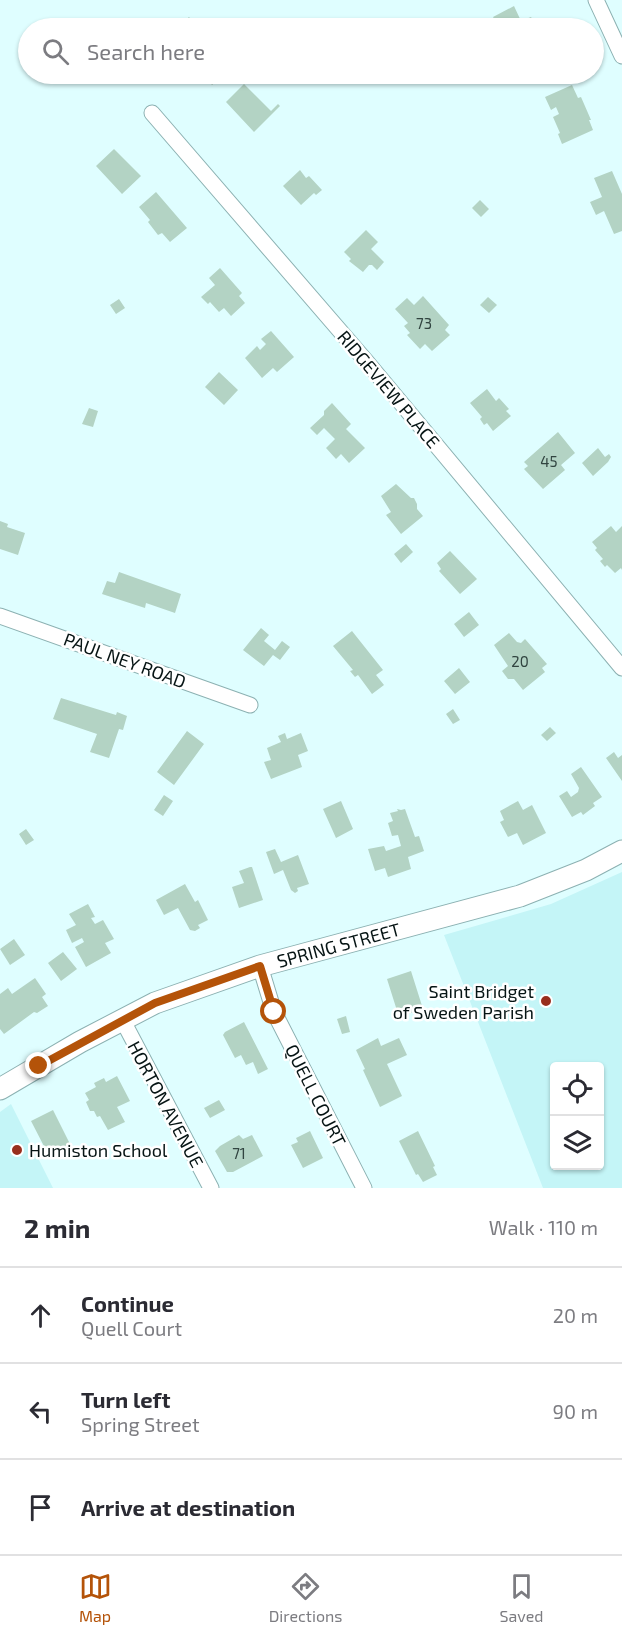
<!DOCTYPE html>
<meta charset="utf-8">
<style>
:root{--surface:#fff;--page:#f2f2f3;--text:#2b2b33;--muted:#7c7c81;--line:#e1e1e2;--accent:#b45309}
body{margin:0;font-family:"Exo 2",sans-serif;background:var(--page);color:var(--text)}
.controls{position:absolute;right:18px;bottom:18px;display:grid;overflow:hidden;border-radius:6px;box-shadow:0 2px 4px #0004}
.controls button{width:54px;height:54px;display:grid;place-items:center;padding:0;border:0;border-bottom:2px solid var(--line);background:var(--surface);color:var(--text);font:30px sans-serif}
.stop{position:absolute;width:18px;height:18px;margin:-14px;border:4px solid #b45309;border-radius:50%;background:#fff}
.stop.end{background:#b45309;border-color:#fff;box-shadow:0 2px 6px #0008}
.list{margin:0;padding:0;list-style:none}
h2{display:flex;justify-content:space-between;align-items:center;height:78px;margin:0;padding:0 24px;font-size:26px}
h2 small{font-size:20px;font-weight:400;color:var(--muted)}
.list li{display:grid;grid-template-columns:39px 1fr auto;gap:18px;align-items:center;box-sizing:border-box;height:96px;padding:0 24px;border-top:2px solid var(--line)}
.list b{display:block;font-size:22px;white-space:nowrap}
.list p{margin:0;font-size:20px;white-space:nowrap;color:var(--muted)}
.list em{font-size:20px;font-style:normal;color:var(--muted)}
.icon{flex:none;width:33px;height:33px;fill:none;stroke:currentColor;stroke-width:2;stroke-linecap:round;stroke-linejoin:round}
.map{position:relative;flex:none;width:622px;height:1188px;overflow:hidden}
.search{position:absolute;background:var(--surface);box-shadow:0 2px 4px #0004;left:18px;right:18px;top:18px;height:66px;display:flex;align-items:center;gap:15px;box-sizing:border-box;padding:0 21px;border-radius:33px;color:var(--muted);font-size:22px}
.sheet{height:366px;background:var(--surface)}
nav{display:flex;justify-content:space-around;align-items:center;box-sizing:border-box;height:84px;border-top:2px solid var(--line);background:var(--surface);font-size:16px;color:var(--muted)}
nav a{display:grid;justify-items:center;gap:3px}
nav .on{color:var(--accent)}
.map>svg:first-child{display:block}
</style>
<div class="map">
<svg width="622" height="1188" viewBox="0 0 622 1188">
<rect width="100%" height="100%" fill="#dffeff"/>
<path fill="#c4f5f7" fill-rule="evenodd" d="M622 872V1188H543L444 935 551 904ZM554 1066H600V1166H554Z
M11 1104 53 1188H0V1112Z"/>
<path fill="#b3d3c4" d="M514 6 521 21 531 17 537 28H499L493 17Z
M189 17 198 28H176Z
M203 74H225L212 85Z
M244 84 271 111 278 104 280 106 254 132 226 102Z
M572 85 578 98 581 97 591 120H589L593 130 562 144 558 134 560 133 553 117 559 114 556 107 551 110 545 97Z
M114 149 141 176 122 194 96 166Z
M300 170 306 178 309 176 322 190 316 195 314 193 301 205 283 186Z
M612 171 622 194V231L614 234 604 211 596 215 590 202 602 197 594 178Z
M156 192 187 228 170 242 162 233 158 235 148 222 150 220 139 207Z
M480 200 489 209 481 217 472 208Z
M366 230 378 242 371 249 384 262 377 270 372 265H369L363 272 349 261 351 259 344 252Z
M220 268 242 293 239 296 245 303 231 316 224 308 219 312 210 302 208 304 201 297 215 285 209 278Z
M423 296 449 325 445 330 450 335 432 351 425 344 420 349 407 335 410 333 404 326 408 323 395 309 407 298 414 305Z
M488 297 497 305 489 313 480 305Z
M119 299 125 308 116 314 110 305Z
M271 331 294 357 277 372 273 368 262 378 245 358 257 346 260 350 266 344 261 339Z
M219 372 238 390 224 405 205 387Z
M487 389 496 401 499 398 509 409 506 411 511 416 493 431 487 423 484 425 480 419 482 417 470 403Z
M332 403 351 424 346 429 365 448 349 463 341 454 336 459 326 448 335 439 324 428 317 435 310 428 324 415V411Z
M89 408 98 411 93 427 82 424Z
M558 432 575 453 561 465 565 470 543 489 524 469 528 466 524 462Z
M598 448 605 457 609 454 611 457 608 462 593 476 582 463Z
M396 484 411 498H414L417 504V509L423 516 401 534 386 515 391 512 381 496Z
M0 521 8 524 7 527 25 533 18 555 0 549Z
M611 526 616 532 622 526V570L621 568 615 573 607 565 605 567 600 561 603 559 595 550 597 548 592 542Z
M406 544 413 552 401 563 394 554Z
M450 551 477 579 460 594 439 571 441 569 437 563Z
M119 572 181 594 175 613 146 603 145 608 102 594 107 581 115 583Z
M469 612 479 625 464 637 454 624Z
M261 628 269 635 264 641 275 650 282 641 290 647 280 660 273 655 264 666 243 650Z
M352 631 383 670 376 675 384 685 372 694 358 675 355 677 350 671 353 670 333 646Z
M509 633 517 642 521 643 525 639 547 664 542 668 545 672 523 690 514 679H508L502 671 508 666 494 645Z
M459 668 470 682 455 694 444 681Z
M61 698 116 715 117 712 127 716 123 730 119 729 109 758 90 752 97 734 53 719Z
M453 709 460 720 453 724 446 714Z
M550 727 556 733 547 741 541 735Z
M187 731 204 744 174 785 157 772Z
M285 733 287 739 301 733 308 751 298 755 302 767 271 779 264 762 271 760 267 748 281 742 278 736Z
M614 752 618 758 622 755V781L606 758Z
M581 767 602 797 593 803 595 806 583 815 581 812 572 817 559 796 567 791 571 797 578 792 579 788 571 774Z
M164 795 173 801 163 816 154 810Z
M341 801 353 829 336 838 323 809Z
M518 801 523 810 532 805 546 833 523 845 517 833 508 837 500 822 504 820 500 811Z
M397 809 401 810 405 809 415 837 419 836 424 851 408 857 411 869 388 877 385 868 375 871 368 849 384 846 386 851 401 846 398 835 392 836 388 823 393 821 390 813 398 811Z
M26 829 34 840 26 845 19 834Z
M275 849 281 862 298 855 309 884 297 888 298 891 295 893 291 890 283 870 274 874 266 852Z
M250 867H252L263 900 239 908 232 887 244 883 239 871Z
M185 884 195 902 198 900 208 920 198 925 200 928 195 931 190 930 178 908 164 915 156 900Z
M88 904 95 917 91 918 95 924 103 920 114 939 105 943 111 953 86 967 75 947 84 942 82 938 72 943 66 930 76 925 69 914Z
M14 939 25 955 10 965 0 949Z
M63 952 77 969 61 981 48 963Z
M411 971 423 1009 399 1017 387 979Z
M35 978 46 994 42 997 48 1006 37 1013 34 1012 4 1034 0 1029V994L8 988 12 994Z
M346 1016 350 1032 342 1034 337 1019Z
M244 1022 268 1069 258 1074 253 1062 246 1065 241 1055 235 1058 223 1035 225 1032Z
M378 1038 381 1046 399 1038 407 1055 387 1064 402 1096 380 1107 363 1070 365 1069 356 1050Z
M117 1076 130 1101 117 1107 125 1122 108 1130 100 1116 97 1117 94 1111H90L86 1102 89 1100 85 1093 96 1087 94 1083 104 1078 106 1082Z
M219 1100 225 1110 210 1118 204 1108Z
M53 1110 74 1152 65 1156 60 1147 47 1152 31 1121Z
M310 1131 323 1158 303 1168 291 1145 298 1142 296 1138Z
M418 1131 435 1166 433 1167 437 1175 423 1182 418 1174 416 1175 399 1141Z
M239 1135 243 1139 252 1135 263 1156 233 1172H227L215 1151 220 1146Z"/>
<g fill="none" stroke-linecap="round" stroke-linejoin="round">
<defs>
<path id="street" d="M596 0 622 56
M152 113 366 361 622 668
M0 616 250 705
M260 966 274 1012 364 1188
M122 1019 211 1188"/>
<g id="secondary">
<path id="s1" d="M0 1089 80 1042 155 1003 260 966 520 896 586 870 622 851"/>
</g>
</defs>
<use href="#street" stroke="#8cb1b2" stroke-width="17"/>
<use href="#secondary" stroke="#8cb1b2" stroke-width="23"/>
<use href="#street" stroke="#fff" stroke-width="15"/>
<use href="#secondary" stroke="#fff" stroke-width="21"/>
</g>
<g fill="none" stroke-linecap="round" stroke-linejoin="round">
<path stroke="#b45309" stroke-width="8" d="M39 1066 155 1003 260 966 274 1012"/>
</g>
<g fill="#982e1d" stroke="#fff" stroke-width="2">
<circle cx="546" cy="1001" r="6"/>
<circle cx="17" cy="1150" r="6"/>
</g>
<g text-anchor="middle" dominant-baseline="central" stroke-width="5" stroke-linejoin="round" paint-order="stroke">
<g font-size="15" fill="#314440">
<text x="424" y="323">73</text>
<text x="549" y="461">45</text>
<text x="520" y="661">20</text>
<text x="239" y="1153">71</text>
</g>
<g font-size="18" fill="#061414" stroke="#fff">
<text transform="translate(389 389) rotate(50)">RIDGEVIEW PLACE</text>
<text transform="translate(125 660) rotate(20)">PAUL NEY ROAD</text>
<text stroke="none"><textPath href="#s1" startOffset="370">SPRING STREET</textPath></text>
<text transform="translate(316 1095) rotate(63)">QUELL COURT</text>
<text transform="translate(166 1104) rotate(62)">HORTON AVENUE</text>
</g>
<g font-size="18" fill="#061414" stroke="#fff" text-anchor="end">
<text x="534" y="991">Saint Bridget<tspan x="534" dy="21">of Sweden Parish</tspan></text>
<text x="29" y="1150" text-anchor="start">Humiston School</text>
</g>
</g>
</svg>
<div class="controls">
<button><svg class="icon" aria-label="locate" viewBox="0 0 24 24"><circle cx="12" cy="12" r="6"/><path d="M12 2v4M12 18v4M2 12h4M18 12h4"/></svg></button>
<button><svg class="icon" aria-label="layers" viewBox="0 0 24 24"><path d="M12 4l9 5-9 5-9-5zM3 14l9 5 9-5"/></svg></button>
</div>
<div class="stop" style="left:274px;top:1012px"></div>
<div class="stop end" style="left:39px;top:1066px"></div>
<div class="search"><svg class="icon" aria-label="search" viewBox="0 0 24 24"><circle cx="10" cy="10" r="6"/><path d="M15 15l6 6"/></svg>Search here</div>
</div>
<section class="sheet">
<h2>2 min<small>Walk · 110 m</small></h2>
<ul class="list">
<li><svg class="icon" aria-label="ahead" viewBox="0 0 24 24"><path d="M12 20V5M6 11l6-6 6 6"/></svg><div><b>Continue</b><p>Quell Court</p></div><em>20 m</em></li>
<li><svg class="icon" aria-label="left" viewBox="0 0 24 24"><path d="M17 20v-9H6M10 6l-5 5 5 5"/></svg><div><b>Turn left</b><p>Spring Street</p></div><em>90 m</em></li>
<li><svg class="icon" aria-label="arrive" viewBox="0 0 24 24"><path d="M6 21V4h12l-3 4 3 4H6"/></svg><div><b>Arrive at destination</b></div></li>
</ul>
</section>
<nav>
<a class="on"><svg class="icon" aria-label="map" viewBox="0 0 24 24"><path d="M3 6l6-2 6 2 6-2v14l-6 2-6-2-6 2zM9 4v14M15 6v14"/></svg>Map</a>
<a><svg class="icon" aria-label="directions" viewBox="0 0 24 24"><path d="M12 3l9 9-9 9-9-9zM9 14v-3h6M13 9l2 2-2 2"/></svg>Directions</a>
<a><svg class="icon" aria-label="saved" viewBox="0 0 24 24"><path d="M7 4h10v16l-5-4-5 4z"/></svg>Saved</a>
</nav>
